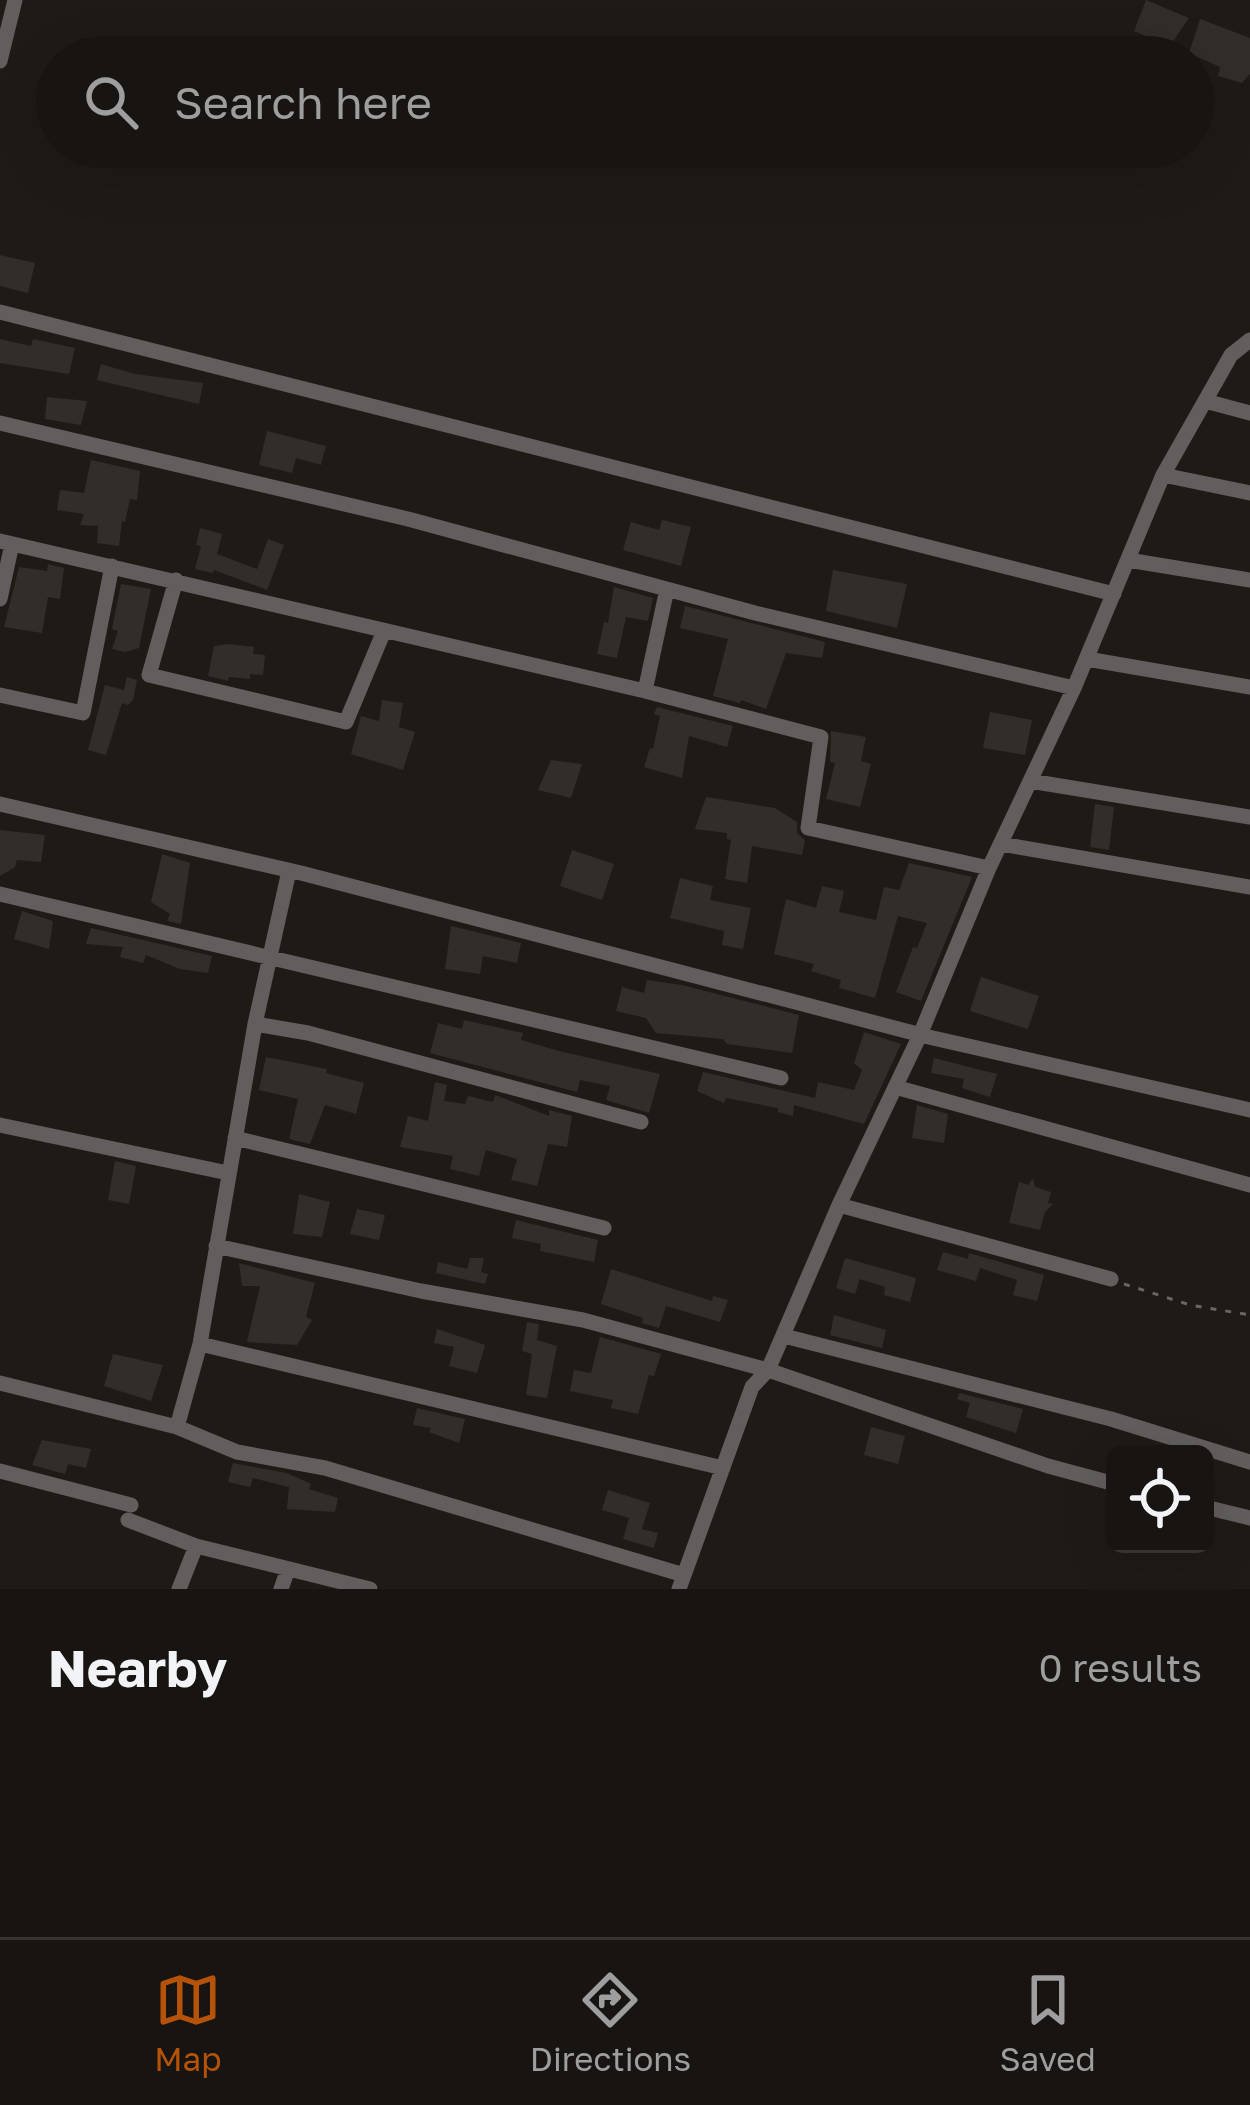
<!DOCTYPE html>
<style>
:root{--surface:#181411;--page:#211d1a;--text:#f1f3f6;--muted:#9f9e9f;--line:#363331;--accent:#b45309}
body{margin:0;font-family:"Golos Text",sans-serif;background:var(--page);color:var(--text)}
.controls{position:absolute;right:36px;bottom:36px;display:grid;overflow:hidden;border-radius:18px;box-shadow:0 12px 48px #0002}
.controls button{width:108px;height:108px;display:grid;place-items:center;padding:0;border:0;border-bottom:3px solid var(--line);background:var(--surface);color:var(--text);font:60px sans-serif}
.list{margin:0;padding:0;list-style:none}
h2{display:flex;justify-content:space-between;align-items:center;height:156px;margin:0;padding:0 48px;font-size:51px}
h2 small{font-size:39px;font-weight:400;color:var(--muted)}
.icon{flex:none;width:66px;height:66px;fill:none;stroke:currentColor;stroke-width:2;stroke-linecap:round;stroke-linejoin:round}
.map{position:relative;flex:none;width:1250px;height:1589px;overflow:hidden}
.search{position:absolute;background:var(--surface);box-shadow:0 12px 48px #0002;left:36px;right:36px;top:36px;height:132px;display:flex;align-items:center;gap:30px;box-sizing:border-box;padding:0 42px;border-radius:66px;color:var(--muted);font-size:45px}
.sheet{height:348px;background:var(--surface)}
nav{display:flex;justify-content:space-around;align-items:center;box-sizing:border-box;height:168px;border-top:3px solid var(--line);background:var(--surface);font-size:33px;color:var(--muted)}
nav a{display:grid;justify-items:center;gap:6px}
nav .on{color:var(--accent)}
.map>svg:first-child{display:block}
</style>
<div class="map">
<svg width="1250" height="1589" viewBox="0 0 1250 1589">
<rect width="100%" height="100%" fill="#201a17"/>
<path fill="#332d29" d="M1146 0 1189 18 1170 46 1134 31Z
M1200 19 1250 38V74L1242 83 1218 76 1220 67 1189 53Z
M0 255 35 263 28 293 0 286Z
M0 339 31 346 33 339 75 348 69 374 0 363Z
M101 364 135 374 203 383 199 404 97 380Z
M47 397 87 401 81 425 45 419Z
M267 431 326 446 321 465 296 458 292 473 259 465Z
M91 460 140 471 137 500 130 499 125 522 122 521 119 546 97 543 98 526 80 525 84 514 57 510 60 490 84 493Z
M662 520 691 527 681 566 623 550 631 522 659 530Z
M200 528 222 534 217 554 257 569 268 539 284 545 267 590 214 570 213 573 195 569 201 546 196 545Z
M48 564 64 568 60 599 48 597 42 633 4 627 19 567 47 571Z
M833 570 907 584 897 628 826 611Z
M121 584 151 589 139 648 125 652 112 649 118 631 112 629Z
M614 587 653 598 648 621 626 617 617 658 597 654 604 622 608 623Z
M685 606 825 642 822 658 786 653 766 709 741 700 740 703 713 696 728 639 680 628Z
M229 644 254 647 253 654 265 655 263 675 250 674V679L229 677 228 681 208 676 214 646Z
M127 677 137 680 133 700 128 705 122 703 106 755 88 750 105 685 124 690Z
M382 700 403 703 399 727 415 732 403 770 351 754 361 716 379 721Z
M657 707 733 726 727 747 689 736 682 778 644 767 650 748 653 749 660 716 654 714Z
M990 712 1032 720 1025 755 983 748Z
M831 731 866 737 861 761 871 764 860 807 826 799 835 763 830 762Z
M551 760 582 764 571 798 538 790Z
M706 797 775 808 797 822V833L805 840 802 855 752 846 747 883 725 879 731 840 727 839V833L695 829Z
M1095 804 1114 807 1109 850 1090 847Z
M0 830 45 835 41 862 17 860 15 867 0 876Z
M572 850 614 864 602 900 560 886Z
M162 854 190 863 181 924 167 921 170 914 151 902Z
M909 863 972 877 921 1001 896 992 913 947 917 948 927 923 898 916 875 998 839 988 841 980 811 971 814 964 774 954 786 899 816 908 822 886 844 891 839 912 876 920 884 887 899 890Z
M680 878 713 886 710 900 751 908 743 949 722 945 724 931 670 918Z
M22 911 53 921 49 949 14 939Z
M451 926 521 943 517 963 483 956 480 974 445 969Z
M91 928 212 956 208 973 180 969 146 955 143 963 120 957 123 947 86 944Z
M981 977 1039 996 1028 1029 970 1011Z
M647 980 682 985 799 1015 792 1053 727 1044 723 1039 656 1033 646 1018 616 1011 622 987 644 993Z
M464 1020 523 1033 521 1040 559 1051 660 1074 649 1113 606 1100 610 1086 580 1080 577 1092 430 1053 438 1023 462 1029Z
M864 1032 901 1044 864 1124 794 1105 793 1116 778 1112V1108L726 1098 724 1103 697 1091 703 1072 815 1098 818 1082 854 1090 862 1070 854 1063Z
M266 1057 327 1069 326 1073 364 1083 356 1114 325 1105 310 1144 289 1139 298 1099 259 1090Z
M934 1058 997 1074 990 1097 962 1088 964 1079 931 1073Z
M435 1082 447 1085 444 1101 465 1104 468 1096 493 1102 495 1095 549 1116V1110L572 1116 567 1147 548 1144 537 1186 511 1180 517 1159 486 1150 479 1176 450 1169 453 1156 400 1147 408 1116 428 1121Z
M917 1105 948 1114 944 1143 912 1138Z
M115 1161 136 1166 129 1204 108 1200Z
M1033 1178 1035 1187 1051 1192 1048 1203 1053 1204 1045 1212 1040 1230 1009 1223 1019 1182 1028 1185Z
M299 1194 330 1202 322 1237 293 1234Z
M357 1209 385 1215 379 1240 350 1234Z
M516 1220 598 1240 594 1262 540 1251 541 1244 512 1238Z
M943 1252 968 1259 969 1253 1044 1275 1037 1301 1013 1295 1017 1280 980 1268 976 1281 937 1270Z
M470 1258H484L481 1272 488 1274 485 1284 436 1273 438 1262 467 1269Z
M845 1258 916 1278 910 1302 884 1295 885 1287 860 1279 855 1294 836 1288Z
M239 1263 315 1283 306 1317 312 1320 297 1345 247 1342 260 1286H242Z
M611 1269 712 1301 713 1296 728 1300 720 1322 666 1306 659 1328 642 1323 643 1318 601 1304Z
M834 1315 886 1330 882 1348 830 1335Z
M527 1322 539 1324 537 1340 557 1346 547 1398 526 1395 532 1354 522 1351Z
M437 1329 485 1345 477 1373 449 1366 454 1347 434 1343Z
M600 1337 661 1354 654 1376 649 1375 638 1414 611 1408 613 1400 570 1391 574 1370 591 1373Z
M113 1354 163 1365 151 1401 104 1386Z
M959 1393 1023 1409 1016 1433 966 1417 970 1403 957 1399Z
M417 1408 465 1419 459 1443 429 1432 431 1428 413 1425Z
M871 1427 905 1436 898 1464 864 1455Z
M42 1440 91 1449 86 1468 68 1464 65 1474 32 1465Z
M233 1463 287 1473 311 1484 309 1489 338 1498 335 1512 287 1509 289 1487 253 1478 250 1487 228 1482Z
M608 1490 650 1503 642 1529 658 1533 654 1548 623 1539 629 1518 602 1510Z"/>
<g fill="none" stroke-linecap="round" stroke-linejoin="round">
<path stroke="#6a6562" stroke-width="3" stroke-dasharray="6 9" stroke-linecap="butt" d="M1124 1284 1190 1305 1250 1315"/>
<path stroke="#625e5e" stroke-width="15" d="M0 61 15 0
M0 312 1114 594
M1205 401 1250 413
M0 423 408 519 755 613 1074 688
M1163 475 1250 493
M0 541 645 691 821 737 808 828 989 868
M1128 560 1250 580
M176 580 149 675 346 722 384 631
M0 599 12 544
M1087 659 1250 687
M645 691 667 589
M0 695 83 713 112 566
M1030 781 1250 817
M0 804 301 873 933 1038 1250 1110
M1001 844 1250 887
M0 894 781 1078
M255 1024 308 1033 641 1122
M895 1087 1250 1185
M0 1125 228 1173
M235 1138 604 1228
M839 1205 1111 1279
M216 1246 421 1291 583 1320 768 1370 1048 1466 1115 1484
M784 1336 1111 1419 1250 1462
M200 1344 723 1468
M0 1383 177 1427 200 1344 255 1024 289 871
M177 1427 237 1452 325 1468 684 1575
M0 1471 131 1505
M1205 1507 1250 1518
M128 1520 196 1546 370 1589
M179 1589 196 1546
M281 1589 288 1569
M679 1589 752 1387 768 1370 839 1205 920 1035 989 868 1074 688 1163 475 1231 355 1250 340"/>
</g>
</svg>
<div class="controls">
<button><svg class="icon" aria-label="locate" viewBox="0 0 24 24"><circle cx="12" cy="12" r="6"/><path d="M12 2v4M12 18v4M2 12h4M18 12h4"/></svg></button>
</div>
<div class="search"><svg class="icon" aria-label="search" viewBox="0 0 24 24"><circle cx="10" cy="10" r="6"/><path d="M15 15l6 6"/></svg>Search here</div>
</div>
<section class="sheet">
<h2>Nearby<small>0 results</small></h2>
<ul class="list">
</ul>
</section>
<nav>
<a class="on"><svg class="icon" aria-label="map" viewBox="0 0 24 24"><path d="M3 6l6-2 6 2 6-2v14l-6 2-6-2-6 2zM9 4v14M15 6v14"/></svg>Map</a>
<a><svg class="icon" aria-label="directions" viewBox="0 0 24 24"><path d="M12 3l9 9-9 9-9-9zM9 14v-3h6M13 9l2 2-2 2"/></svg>Directions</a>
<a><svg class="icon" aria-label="saved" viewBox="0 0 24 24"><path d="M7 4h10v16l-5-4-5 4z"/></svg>Saved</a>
</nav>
